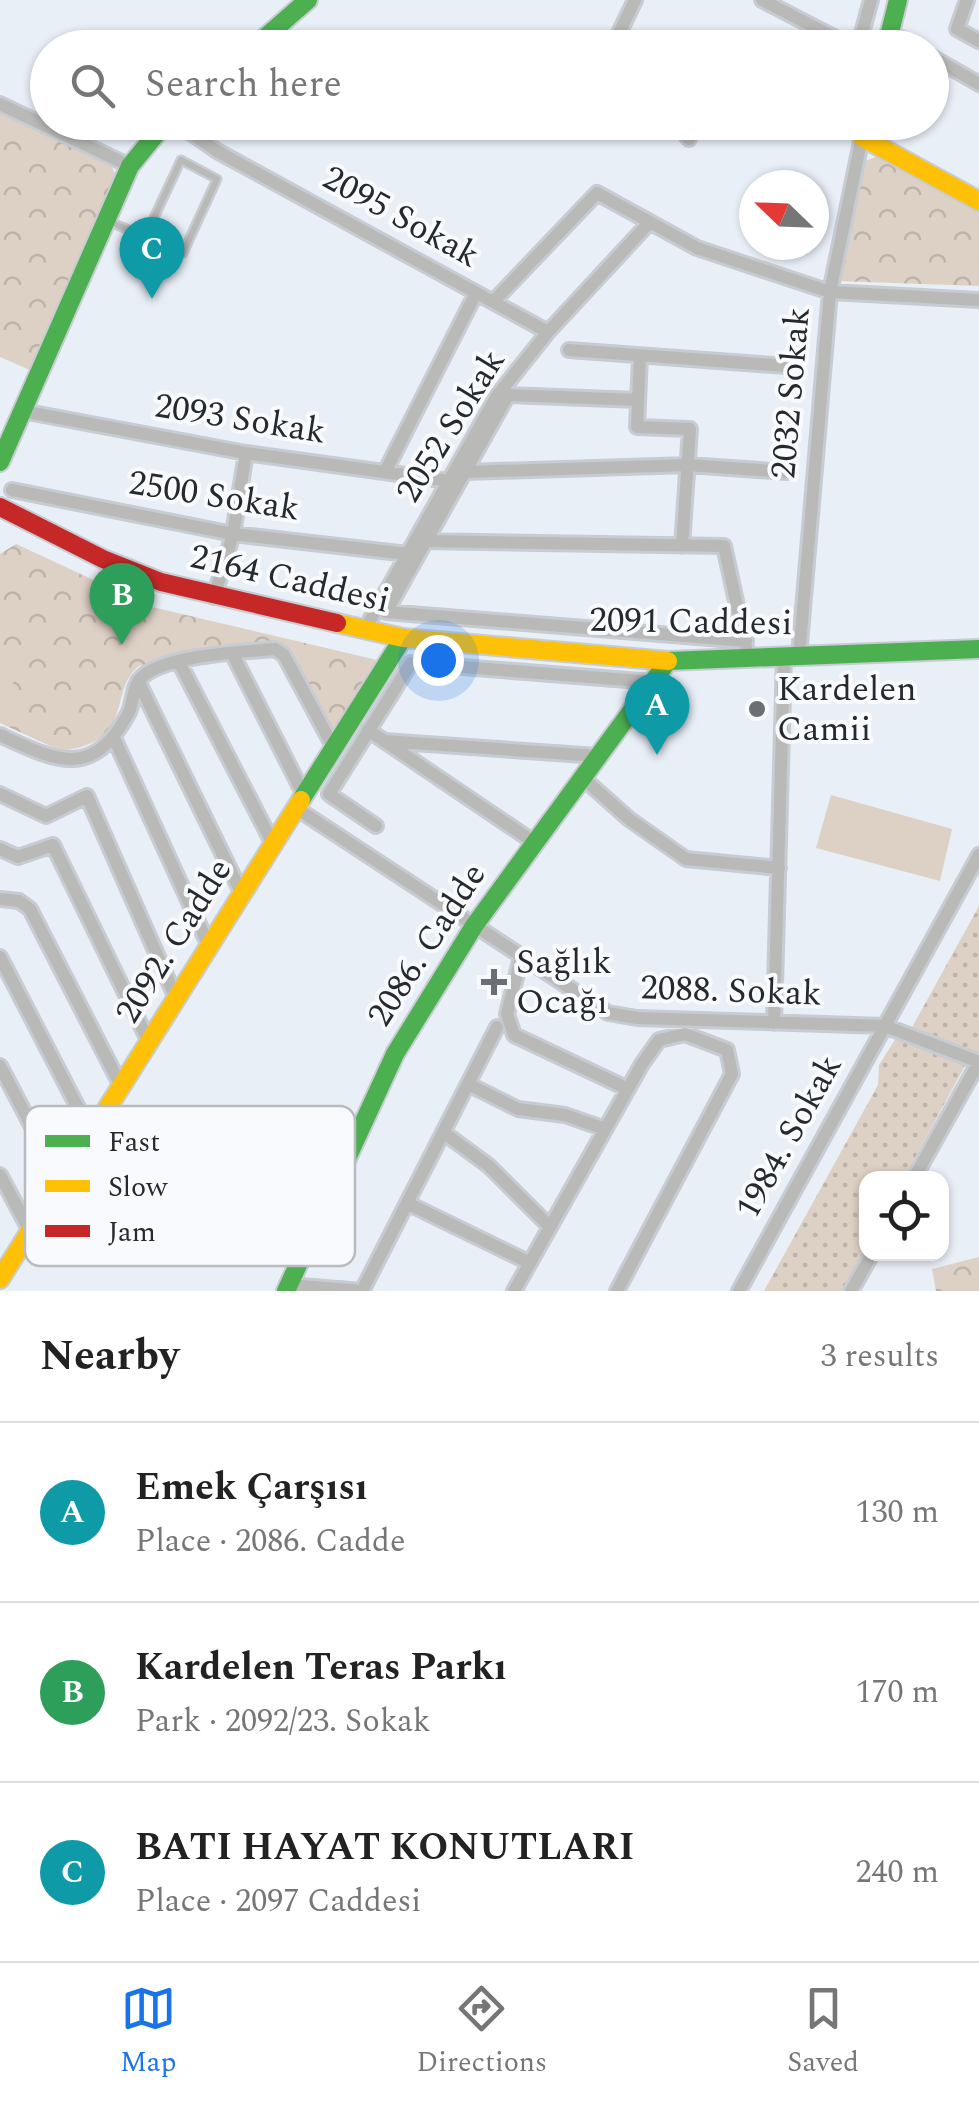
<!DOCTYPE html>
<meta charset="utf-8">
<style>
:root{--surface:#fff;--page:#f6f6f6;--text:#222;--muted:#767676;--line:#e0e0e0;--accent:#1a73e8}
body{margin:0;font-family:Spectral,serif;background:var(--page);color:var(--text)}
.controls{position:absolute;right:30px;bottom:30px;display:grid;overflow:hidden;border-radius:20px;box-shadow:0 2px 8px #0004}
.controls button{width:90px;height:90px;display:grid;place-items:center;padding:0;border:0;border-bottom:2px solid var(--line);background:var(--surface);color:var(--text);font:50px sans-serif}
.compass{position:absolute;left:739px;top:170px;width:90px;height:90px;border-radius:50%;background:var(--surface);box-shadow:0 2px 8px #0004;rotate:293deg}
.you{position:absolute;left:438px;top:660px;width:35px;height:35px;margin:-25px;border:8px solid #fff;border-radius:50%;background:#1a73e8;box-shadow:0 0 0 15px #1a73e833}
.badge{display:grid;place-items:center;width:65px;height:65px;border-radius:50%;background:var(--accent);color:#fff;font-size:32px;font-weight:700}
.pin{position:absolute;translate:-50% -82px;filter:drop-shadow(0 2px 5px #0008)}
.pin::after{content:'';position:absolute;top:52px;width:35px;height:30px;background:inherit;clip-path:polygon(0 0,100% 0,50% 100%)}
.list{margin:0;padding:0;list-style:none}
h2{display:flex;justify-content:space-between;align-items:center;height:130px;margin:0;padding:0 40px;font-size:42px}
h2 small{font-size:32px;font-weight:400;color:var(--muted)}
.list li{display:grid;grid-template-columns:65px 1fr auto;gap:30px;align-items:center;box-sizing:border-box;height:180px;padding:0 40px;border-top:2px solid var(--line)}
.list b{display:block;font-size:38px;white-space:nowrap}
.list p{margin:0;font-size:32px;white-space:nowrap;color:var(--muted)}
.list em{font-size:32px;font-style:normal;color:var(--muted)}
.icon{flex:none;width:55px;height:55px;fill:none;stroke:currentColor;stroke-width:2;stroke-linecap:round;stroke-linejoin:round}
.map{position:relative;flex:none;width:979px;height:1291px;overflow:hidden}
.search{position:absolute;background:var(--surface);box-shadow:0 2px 8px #0004;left:30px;right:30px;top:30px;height:110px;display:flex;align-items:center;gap:25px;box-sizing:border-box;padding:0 35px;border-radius:55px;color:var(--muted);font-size:38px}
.sheet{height:670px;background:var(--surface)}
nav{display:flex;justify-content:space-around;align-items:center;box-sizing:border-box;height:140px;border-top:2px solid var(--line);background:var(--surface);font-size:28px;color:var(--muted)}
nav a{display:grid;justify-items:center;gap:5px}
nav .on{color:var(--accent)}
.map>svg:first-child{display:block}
</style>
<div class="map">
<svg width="979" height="1291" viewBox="0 0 979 1291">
<defs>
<pattern id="grass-dots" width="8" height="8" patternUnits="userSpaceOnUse" patternTransform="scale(2.5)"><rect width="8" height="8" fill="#ddd0c5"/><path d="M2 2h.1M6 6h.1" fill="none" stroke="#beb3aa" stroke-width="1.8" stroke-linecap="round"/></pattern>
<pattern id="park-crowns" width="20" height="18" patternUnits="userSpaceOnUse" patternTransform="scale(2.5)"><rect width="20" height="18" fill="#ddd0c5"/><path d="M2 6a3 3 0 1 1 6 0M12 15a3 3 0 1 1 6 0" fill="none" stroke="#beb3aa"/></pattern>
</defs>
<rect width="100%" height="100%" fill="#e9eff7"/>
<path fill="url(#grass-dots)" d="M979 906V1051L976 1056 910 1031Z
M896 1038 966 1064 904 1178H866V1247L842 1291H764L878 1085 879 1065Z"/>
<path fill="url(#park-crowns)" d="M0 112 112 167 116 176 30 370 0 357Z
M878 156 979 211V286L837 281 860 163Z
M16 544 152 607 377 660 333 731 284 648 259 642 139 666C107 691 137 742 61 751L0 723V554Z
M979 1257V1291H936L932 1269Z"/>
<path fill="#ddd0c5" d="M0 651 23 661 2 708 0 707Z
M831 795 952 829 940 881 816 848Z"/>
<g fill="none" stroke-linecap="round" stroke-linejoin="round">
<defs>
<path id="lane" d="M108 221C133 232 158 242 183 253L217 179 181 160 145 237"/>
<path id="street" d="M762 0 855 48
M967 0 957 29 979 41
M890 32 916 48
M612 48 635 0
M858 48 871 0
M932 57 979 84
M0 104 130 166
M175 122 217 151 548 332
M675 122 689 139
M493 302 597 193 697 248 830 292 979 300
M569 350 786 366
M640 356 637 427 690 429 682 546
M638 400 508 395 386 612 746 641
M22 411 246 453 449 481
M385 472 476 293
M466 472 688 465 787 472
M12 490 233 534 408 554
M425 541 724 546 746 647
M214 597 233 534 246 453
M364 631 497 396 548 332 649 223
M232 653 304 795
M799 656 830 292 862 137
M179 662 273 844
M138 681 242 894
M368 730 535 843
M0 735C56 761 92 780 128 714 134 703 132 687 141 678 163 655 243 652 275 649L284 655 334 748
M114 738 209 946
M384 741 598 756
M583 778 629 819 686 859 779 868
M0 794 46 816 87 796 176 998
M296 808 608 1013 637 1018 885 1026 979 1062
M376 826 329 794 411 663 653 682
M0 849 18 857 53 845 149 1042
M0 899 19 901 30 909 121 1086
M0 957 91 1133
M521 957 507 1014 514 1035 628 1089
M774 1023 784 656
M0 1066 61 1182
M468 1084 518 1109 565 1115 605 1129
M443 1132 489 1166 550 1227
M0 1175 30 1231
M914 1178 979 1062
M407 1203 530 1263
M289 1285 362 1291
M362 1291 497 1027
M514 1291 642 1064 659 1040 685 1034 727 1050 732 1074 617 1291
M739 1291 979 855
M851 1291 872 1254"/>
<path id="fast" d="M253 48 308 0
M886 48 898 0
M0 462 130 166 166 122
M668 661 979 649
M301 800 403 638
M286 1291 395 1054 474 926 668 661"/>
<path id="slow" d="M865 122 862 137 979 201
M337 623 403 638 668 661
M0 1279 301 800"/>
<path id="jam" d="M0 507 103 559 161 582 337 623"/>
</defs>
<use href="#lane" stroke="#c7ccd2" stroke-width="11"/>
<use href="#street" stroke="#c7ccd2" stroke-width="18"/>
<use href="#fast" stroke="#c7ccd2" stroke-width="22"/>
<use href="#slow" stroke="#c7ccd2" stroke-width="22"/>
<use href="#jam" stroke="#c7ccd2" stroke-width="22"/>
<use href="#lane" stroke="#b9b9b8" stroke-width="6"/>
<use href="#street" stroke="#b9b9b8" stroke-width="12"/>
<use href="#fast" stroke="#4caf50" stroke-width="18"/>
<use href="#slow" stroke="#ffc107" stroke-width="18"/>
<use href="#jam" stroke="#c62828" stroke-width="18"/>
</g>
<g fill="#6a6f75" stroke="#f8fafd" stroke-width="4">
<circle cx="757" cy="709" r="10"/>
<path d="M489 967h10v10h10v10h-10v10h-10v-10h-10v-10h10z"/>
</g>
<g text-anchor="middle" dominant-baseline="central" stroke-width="8" stroke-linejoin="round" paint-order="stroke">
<g font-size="35" fill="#262a2f" stroke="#f8fafd">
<text transform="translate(401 217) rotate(29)">2095 Sokak</text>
<text transform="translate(791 393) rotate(-85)">2032 Sokak</text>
<text transform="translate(240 419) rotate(9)">2093 Sokak</text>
<text transform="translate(451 426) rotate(-58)">2052 Sokak</text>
<text transform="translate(214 496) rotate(9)">2500 Sokak</text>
<text transform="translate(290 579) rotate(13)">2164 Caddesi</text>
<text transform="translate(691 622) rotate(1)">2091 Caddesi</text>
<text transform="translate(174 941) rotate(-58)">2092. Cadde</text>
<text transform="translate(427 945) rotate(-57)">2086. Cadde</text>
<text transform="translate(731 991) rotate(2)">2088. Sokak</text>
<text transform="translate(789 1137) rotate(-61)">1984. Sokak</text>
</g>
<g font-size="35" fill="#262a2f" stroke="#f8fafd" text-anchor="start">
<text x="777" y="689">Kardelen<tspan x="777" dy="40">Camii</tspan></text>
<text x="516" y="962">Sağlık<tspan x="516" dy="40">Ocağı</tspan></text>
</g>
</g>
<rect x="25" y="1106" width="330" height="160" rx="15" fill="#f8fafd" stroke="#b9bcbf" stroke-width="2.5"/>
<rect x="45" y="1135" width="45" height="12" fill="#4caf50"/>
<rect x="45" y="1180" width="45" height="12" fill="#ffc107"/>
<rect x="45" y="1225" width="45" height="12" fill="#c62828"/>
<g font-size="28" fill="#262a2f">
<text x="108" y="1151">Fast</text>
<text x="108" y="1196">Slow</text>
<text x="108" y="1241">Jam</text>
</g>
</svg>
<div class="controls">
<button><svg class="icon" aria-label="locate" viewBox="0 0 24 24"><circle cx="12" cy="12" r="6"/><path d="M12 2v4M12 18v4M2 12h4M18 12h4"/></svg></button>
</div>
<svg class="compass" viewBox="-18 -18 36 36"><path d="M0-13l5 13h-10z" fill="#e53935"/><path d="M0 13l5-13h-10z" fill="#767676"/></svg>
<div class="you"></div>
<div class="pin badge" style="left:657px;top:755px;background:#0f9aa8">A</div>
<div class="pin badge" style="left:122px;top:645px;background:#2e9e5b">B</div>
<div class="pin badge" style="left:152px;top:299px;background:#0f9aa8">C</div>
<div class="search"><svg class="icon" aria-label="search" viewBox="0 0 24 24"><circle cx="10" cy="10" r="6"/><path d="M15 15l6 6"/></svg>Search here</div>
</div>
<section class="sheet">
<h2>Nearby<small>3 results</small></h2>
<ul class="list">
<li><span class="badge" style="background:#0f9aa8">A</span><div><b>Emek Çarşısı</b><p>Place · 2086. Cadde</p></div><em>130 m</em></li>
<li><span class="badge" style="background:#2e9e5b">B</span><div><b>Kardelen Teras Parkı</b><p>Park · 2092/23. Sokak</p></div><em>170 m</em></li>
<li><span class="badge" style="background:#0f9aa8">C</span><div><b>BATI HAYAT KONUTLARI</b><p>Place · 2097 Caddesi</p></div><em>240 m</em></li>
</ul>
</section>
<nav>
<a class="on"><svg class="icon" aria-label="map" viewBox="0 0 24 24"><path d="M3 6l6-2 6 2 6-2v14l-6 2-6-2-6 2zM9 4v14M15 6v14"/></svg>Map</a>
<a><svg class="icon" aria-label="directions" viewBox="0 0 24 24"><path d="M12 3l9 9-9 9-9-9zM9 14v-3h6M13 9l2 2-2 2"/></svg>Directions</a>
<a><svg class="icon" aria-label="saved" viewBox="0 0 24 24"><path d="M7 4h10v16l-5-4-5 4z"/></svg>Saved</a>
</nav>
